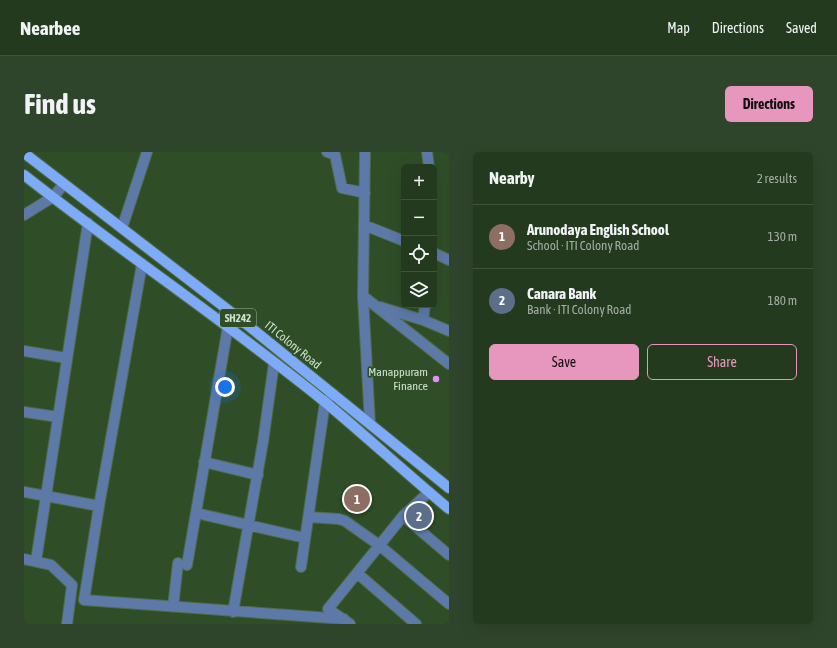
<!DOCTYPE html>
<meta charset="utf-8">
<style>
:root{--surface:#233a1e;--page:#2f452b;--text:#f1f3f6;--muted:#a3ada4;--line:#40543c;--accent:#e797bd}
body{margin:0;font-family:"Asap Condensed",sans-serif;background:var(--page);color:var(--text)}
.controls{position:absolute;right:12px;top:12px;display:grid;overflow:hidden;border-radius:6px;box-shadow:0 4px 16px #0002}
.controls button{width:36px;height:36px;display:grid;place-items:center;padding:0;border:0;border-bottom:1px solid var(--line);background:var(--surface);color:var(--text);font:20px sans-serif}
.you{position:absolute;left:201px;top:235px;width:14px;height:14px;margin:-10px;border:3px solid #fff;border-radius:50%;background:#1a73e8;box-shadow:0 0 0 6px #1a73e833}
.badge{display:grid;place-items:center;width:26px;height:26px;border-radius:50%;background:var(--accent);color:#fff;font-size:13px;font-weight:700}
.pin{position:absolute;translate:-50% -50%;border:2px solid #fff;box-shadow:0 1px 4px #0006}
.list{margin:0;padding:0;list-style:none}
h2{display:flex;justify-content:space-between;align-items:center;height:52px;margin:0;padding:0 16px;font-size:17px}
h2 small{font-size:13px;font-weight:400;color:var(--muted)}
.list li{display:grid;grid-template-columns:26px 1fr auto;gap:12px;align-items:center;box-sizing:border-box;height:64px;padding:0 16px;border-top:1px solid var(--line)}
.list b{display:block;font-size:15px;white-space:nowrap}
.list p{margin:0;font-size:13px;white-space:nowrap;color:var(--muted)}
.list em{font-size:13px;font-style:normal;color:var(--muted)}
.actions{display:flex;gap:8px;padding:12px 16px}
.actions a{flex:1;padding:9px 0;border:1px solid var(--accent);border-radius:6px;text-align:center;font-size:14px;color:var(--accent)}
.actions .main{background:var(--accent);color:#111}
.icon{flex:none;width:22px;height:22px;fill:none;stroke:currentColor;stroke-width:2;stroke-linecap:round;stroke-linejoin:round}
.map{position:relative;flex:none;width:425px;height:472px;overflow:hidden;border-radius:6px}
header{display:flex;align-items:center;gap:24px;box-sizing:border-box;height:56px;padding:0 20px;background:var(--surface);border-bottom:1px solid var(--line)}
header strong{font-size:19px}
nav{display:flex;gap:22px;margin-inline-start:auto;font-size:14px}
.intro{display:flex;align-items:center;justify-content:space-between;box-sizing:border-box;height:96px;padding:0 24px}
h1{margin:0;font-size:28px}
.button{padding:10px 18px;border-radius:6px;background:var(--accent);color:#111;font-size:14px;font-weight:700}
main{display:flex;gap:24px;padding:0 24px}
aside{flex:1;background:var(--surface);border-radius:6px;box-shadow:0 4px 16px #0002}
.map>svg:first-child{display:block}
</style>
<header>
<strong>Nearbee</strong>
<nav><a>Map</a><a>Directions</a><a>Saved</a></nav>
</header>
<div class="intro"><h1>Find us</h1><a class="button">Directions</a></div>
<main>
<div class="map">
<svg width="425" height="472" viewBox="0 0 425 472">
<rect width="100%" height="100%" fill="#2f4e28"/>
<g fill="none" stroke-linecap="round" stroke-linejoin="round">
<defs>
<path id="minor" d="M303 0 311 3 318 36 341 41
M341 0 339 144 346 272
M403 0 405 15
M0 63 29 45 40 32
M340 73 380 89
M98 76 123 0
M410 101 425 108
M118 112 75 354 60 448 320 467
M339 144 425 212
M356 155 399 168 425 179
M399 168 401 153
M0 199 42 206
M0 260 34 265
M180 310 234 323
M0 340 75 354
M172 361 281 386
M379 364 425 403
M285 365 315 367 321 369 355 393 425 452
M0 407 27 413 48 433 43 472
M12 409 64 71
M163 413 204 174
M277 415 301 250 309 242
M333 421 392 472
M149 455 154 411
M209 460 239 290 250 211
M326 472 304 457 379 364 405 340"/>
<path id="major" d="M0 1 221 171 425 336
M0 23C99 101 204 171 301 250 343 285 383 322 425 357"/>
</defs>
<use href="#minor" stroke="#4f6b48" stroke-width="12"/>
<use href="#major" stroke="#4f6b48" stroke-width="12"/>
<use href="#minor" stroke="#5c79a8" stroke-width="10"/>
<use href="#major" stroke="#7dabf7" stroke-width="10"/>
</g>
<circle fill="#e98dfd" stroke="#2f4e28" stroke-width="1.5" cx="412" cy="227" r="4"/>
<g text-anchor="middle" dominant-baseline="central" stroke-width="3.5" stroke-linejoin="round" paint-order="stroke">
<rect fill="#2f4e28" stroke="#9eb499" stroke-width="1" x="196" y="157" width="36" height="18" rx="3"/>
<g font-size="11" font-weight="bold" fill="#cee0ca">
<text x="214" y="166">SH242</text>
</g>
<g font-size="12" fill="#cee0ca" stroke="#2f4e28">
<text transform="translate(269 193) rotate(39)">ITI Colony Road</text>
</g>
<g font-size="12" fill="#cee0ca" stroke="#2f4e28" text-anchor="end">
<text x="404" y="220">Manappuram<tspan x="404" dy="14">Finance</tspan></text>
</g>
</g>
</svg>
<div class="controls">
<button>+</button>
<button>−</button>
<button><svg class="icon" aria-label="locate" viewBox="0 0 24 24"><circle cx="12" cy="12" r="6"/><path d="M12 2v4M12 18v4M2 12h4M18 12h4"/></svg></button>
<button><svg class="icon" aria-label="layers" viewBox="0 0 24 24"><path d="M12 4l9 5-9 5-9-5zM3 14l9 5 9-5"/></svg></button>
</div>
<div class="you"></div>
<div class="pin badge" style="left:333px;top:347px;background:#8d6e63">1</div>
<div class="pin badge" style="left:395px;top:364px;background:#5c6f8a">2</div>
</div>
<aside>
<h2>Nearby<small>2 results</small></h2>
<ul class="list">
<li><span class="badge" style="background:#8d6e63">1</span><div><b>Arunodaya English School</b><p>School · ITI Colony Road</p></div><em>130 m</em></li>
<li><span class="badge" style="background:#5c6f8a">2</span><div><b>Canara Bank</b><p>Bank · ITI Colony Road</p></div><em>180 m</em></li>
</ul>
<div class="actions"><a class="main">Save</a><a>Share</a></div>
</aside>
</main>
